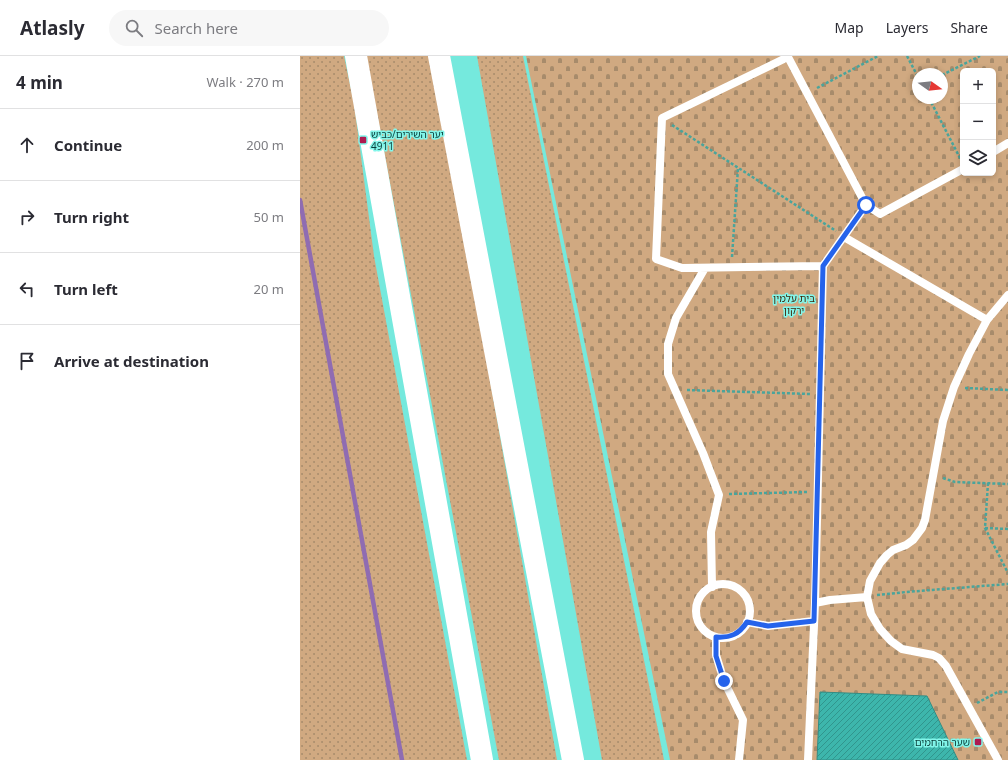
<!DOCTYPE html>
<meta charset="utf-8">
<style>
:root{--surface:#fff;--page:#f7f7f7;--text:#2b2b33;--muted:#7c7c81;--line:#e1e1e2}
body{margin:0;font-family:"Noto Sans","Noto Sans Hebrew",sans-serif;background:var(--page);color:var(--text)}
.controls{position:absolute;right:12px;top:12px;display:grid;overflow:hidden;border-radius:6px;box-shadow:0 2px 6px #0003}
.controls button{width:36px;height:36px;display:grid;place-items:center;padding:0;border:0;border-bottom:1px solid var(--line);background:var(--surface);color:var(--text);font:20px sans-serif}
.compass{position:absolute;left:612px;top:12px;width:36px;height:36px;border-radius:50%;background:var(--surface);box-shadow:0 2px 6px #0003;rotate:105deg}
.stop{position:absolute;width:12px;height:12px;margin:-9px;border:3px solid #2563eb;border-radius:50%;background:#fff}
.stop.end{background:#2563eb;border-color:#fff;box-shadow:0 1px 4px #0008}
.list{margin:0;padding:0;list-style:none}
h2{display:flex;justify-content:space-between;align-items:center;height:52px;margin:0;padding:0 16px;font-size:17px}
h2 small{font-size:13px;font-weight:400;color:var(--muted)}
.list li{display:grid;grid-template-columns:26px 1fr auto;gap:12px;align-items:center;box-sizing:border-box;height:72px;padding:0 16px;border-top:1px solid var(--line)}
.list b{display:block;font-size:15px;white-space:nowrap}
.list em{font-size:13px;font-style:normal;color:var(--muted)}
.icon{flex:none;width:22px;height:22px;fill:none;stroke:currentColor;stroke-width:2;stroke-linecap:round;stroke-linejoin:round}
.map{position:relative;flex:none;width:708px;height:704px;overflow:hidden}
header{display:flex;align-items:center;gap:24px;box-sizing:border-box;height:56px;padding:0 20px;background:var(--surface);border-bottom:1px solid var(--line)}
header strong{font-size:19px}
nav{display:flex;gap:22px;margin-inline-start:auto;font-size:14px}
.search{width:280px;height:36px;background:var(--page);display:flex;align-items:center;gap:10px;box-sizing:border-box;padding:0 14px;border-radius:22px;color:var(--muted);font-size:15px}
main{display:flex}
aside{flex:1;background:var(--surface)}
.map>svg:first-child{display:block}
</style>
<header>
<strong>Atlasly</strong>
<div class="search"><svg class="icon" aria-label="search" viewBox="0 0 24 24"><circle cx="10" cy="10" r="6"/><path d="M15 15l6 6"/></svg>Search here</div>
<nav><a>Map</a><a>Layers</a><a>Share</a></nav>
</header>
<main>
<aside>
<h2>4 min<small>Walk · 270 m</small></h2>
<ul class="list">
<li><svg class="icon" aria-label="ahead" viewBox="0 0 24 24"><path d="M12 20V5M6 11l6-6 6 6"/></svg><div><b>Continue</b></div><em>200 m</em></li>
<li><svg class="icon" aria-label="right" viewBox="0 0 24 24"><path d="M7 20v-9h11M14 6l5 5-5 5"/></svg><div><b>Turn right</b></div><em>50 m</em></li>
<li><svg class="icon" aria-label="left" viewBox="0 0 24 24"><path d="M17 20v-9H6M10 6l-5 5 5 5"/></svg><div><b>Turn left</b></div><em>20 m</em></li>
<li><svg class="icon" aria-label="arrive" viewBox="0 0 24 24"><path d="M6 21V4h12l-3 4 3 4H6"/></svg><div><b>Arrive at destination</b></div></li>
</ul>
</aside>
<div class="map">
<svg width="708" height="704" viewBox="0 0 708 704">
<defs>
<pattern id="grass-dots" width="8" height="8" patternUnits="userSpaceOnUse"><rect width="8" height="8" fill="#d0a981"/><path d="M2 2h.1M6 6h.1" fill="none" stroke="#a78b6b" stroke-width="1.8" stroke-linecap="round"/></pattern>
<pattern id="cemetery-stones" width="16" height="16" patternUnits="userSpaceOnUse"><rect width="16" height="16" fill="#d0a981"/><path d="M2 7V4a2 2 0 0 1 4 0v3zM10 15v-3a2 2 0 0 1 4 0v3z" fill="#a78b6b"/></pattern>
<pattern id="building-hatch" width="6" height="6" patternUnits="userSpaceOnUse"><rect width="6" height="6" fill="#3db6ac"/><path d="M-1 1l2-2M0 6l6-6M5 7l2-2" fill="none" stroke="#31958d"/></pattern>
</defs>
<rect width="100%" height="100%" fill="#75e9dd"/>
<path fill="url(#grass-dots)" d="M0 0H44L54 47 74 200 167 704H0Z
M66 0H133L257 704H199Z
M177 0H223L364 704H302Z"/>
<path fill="url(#cemetery-stones)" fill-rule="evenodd" d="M226 0H708V704H370ZM663 15H693V117H663ZM618 18H642V42H618Z"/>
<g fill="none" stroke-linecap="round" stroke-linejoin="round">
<path stroke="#8f6cb2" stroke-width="4.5" d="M0 144 102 704"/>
</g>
<path fill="url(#building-hatch)" stroke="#328c84" d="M520 636 627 640 658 704H517Z"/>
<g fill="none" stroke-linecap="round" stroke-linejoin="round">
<path stroke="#4aa49b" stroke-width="2.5" stroke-dasharray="3 2" stroke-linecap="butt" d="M607 0 618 21
M642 19 680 0
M517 32 578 0
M629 42 661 104
M372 69 536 175
M432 201 438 112
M665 332 708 334
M387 334 510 338
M643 422 655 426 708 428
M688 427 685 472 708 517
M429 438 508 436
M685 472 708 473
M577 539 606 536 708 528
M677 647 698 636H708"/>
<path stroke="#fff" stroke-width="8" d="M488 1 566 149 523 210 382 212 356 203 362 62Z
M693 96 708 87
M566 149 580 158 663 113
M544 181 687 264
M405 212 376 262 368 288V318L403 397 419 439 411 476 412 531
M396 555a27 27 0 1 1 54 0a27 27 0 1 1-54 0Z
M515 547 530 544 567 541
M447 566 468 570 514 565
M416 581V599L424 625 443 664 439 704
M508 704 515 547 523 210
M698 704 646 610 639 602 633 599 602 593 591 585 580 573 571 558 567 541 570 525 580 507 587 499 593 494 606 489 613 484 622 472 625 464 643 365 654 331 669 298 687 264 708 239"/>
<path stroke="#fff" stroke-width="22" d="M56 0 182 704
M139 0 273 704"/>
</g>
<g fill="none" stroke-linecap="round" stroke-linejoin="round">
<path stroke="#2563eb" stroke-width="5" d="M424 625 416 600V581C431 582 439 578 447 566L468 570 514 565 523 210 566 149"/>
</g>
<g fill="#ad1b50" stroke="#83f6ea" stroke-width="1.5">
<rect x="59" y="80" width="8" height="8" rx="2"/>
<rect x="674" y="682" width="8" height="8" rx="2"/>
</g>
<g text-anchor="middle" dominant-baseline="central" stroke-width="3" stroke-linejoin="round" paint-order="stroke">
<g font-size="10" fill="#0a3f3b" stroke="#83f6ea" text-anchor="start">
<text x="71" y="78">יער השירים/כביש<tspan x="71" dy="12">4911</tspan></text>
<text x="670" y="686" text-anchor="end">שער הרחמים</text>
</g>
<g font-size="10" fill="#402609" stroke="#83f6ea">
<text x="494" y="242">בית עלמין<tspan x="494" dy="12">ירקון</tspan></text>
</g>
</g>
</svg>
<div class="controls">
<button>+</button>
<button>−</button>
<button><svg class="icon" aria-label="layers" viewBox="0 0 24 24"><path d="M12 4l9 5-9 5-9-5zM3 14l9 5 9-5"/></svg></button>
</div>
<svg class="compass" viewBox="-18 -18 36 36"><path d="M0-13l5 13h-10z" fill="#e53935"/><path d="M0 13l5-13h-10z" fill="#7c7c81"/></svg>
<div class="stop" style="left:566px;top:149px"></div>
<div class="stop end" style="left:424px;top:625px"></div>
</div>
</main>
